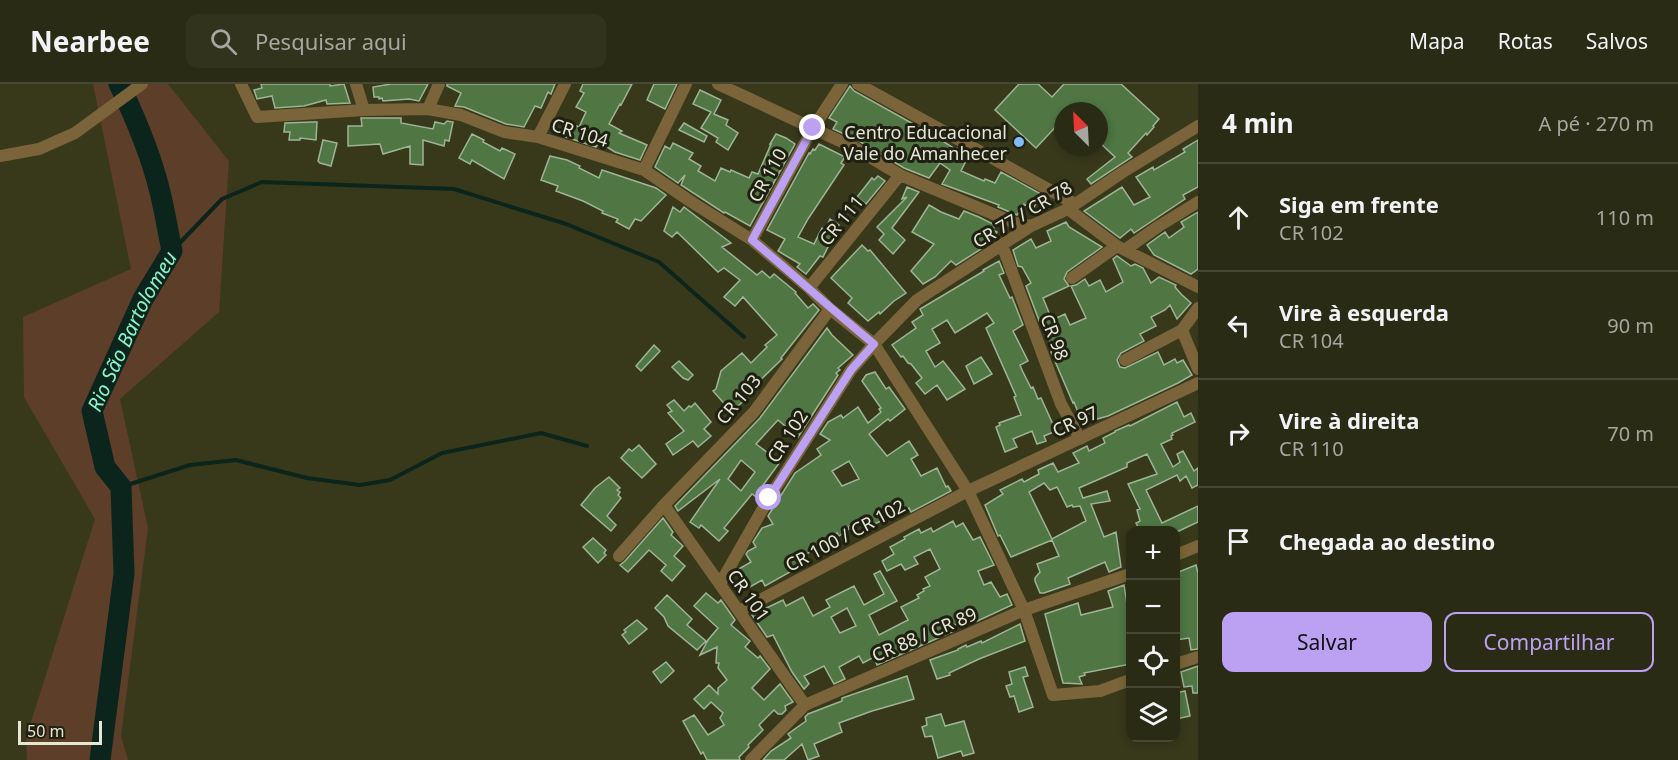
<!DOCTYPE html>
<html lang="pt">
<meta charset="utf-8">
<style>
:root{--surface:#2a2b14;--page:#32331d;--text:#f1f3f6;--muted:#a5a7a0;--line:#464734;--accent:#bca0f2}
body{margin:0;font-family:"Noto Sans",sans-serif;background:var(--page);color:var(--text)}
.controls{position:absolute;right:18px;bottom:18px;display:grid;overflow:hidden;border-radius:12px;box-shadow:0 3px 9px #0003}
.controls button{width:54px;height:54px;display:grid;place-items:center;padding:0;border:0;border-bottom:2px solid var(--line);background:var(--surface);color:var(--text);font:30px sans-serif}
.compass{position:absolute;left:1054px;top:18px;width:54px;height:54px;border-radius:50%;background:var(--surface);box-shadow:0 3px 9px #0003;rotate:336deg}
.scale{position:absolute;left:18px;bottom:15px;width:84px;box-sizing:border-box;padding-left:6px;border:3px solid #e5e7d5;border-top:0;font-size:16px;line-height:21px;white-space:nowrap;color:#e5e7d5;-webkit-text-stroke:4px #1f1f12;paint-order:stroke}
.stop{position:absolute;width:18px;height:18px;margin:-14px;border:4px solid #bca0f2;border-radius:50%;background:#fff}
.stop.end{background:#bca0f2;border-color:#fff;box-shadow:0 2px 6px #0008}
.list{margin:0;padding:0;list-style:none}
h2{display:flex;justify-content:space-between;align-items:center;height:78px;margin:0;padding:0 24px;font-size:26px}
h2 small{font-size:20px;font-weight:400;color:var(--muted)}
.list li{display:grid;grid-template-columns:39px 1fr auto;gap:18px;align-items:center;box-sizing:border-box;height:108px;padding:0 24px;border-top:2px solid var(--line)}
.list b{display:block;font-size:22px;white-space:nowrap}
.list p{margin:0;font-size:20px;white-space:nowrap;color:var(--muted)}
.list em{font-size:20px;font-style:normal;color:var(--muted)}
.actions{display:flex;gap:12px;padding:18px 24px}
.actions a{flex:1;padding:14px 0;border:2px solid var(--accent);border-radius:12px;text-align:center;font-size:21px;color:var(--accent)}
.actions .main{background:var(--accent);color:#111}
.icon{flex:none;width:33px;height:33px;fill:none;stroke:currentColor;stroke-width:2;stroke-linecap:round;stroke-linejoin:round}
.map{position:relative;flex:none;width:1198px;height:676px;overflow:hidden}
header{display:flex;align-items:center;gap:36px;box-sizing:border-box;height:84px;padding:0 30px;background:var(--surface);border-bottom:2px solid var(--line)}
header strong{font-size:28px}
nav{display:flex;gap:33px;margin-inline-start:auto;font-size:21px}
.search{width:420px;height:54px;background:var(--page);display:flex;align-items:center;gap:15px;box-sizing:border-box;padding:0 21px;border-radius:12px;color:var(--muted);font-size:22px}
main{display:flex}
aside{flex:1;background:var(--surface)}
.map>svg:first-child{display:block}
</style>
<header>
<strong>Nearbee</strong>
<div class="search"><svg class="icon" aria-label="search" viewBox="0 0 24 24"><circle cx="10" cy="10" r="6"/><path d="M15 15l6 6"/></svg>Pesquisar aqui</div>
<nav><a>Mapa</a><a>Rotas</a><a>Salvos</a></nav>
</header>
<main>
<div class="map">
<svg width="1198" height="676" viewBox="0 0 1198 676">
<rect width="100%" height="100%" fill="#38391b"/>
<path fill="#5d3e29" d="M93 0H168L229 77 219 228 120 315 148 444 121 652 128 676H27L26 654 95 435 24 313 23 233 131 185Z"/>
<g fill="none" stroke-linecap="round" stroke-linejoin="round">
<path stroke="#0c251c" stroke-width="4" d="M172 167 222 115 262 98 454 105 566 140 659 178 744 253
M121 403 190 381 236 376 307 394 360 401 390 396 442 369 541 349 587 362"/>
<path stroke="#0c251c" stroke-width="21" id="s1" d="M100 676 124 490 121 403 105 383 92 327 143 215 172 167C168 148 165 128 160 108 151 71 136 35 119 0"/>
</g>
<path fill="#4f7643" stroke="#9eb497" stroke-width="1.5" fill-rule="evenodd" d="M261 0H330V2L344 0 350 19 327 20 326 16 304 22 275 24 272 12 257 15 254 6 262 4Z
M391 0H428L419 17 409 15 383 17 382 14 379 15V13H374L373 3Z
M447 0H555L551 10 548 8 541 24 535 22 524 43 506 40 464 23 455 22 461 9 447 2Z
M583 0H632L621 21 620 20 609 40 622 47 619 49 647 61 640 76 615 68 599 58 596 63 563 52 566 43H570L572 40 579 43 586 28 576 23 584 9 580 7Z
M654 0H677L665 25 647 16Z
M1019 0H1038L1052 13 1064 0H1121L1159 35 1153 42 1154 43 1147 51 1146 49 1128 69 1132 73 1091 100 1087 95 1115 73 1099 58V27H1063V35L1036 64 995 26Z
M850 2 854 7 933 51 955 65 957 64 969 71 961 87 984 97 985 95 995 99 1001 88 1041 110 1033 125 1024 120 1017 131 998 123 999 121 942 100 950 86 940 79 929 94 904 84 859 57 833 45 837 38 829 34Z
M700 6 721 16 714 30 728 36 726 41 738 49 728 66 716 58 718 54 701 44 711 28 693 20Z
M361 34H401V39L433 45 435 38 444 40 447 37 453 38 449 57 445 56 444 62 423 56V81L410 80V62L383 70 380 60 348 62V42H362Z
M312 38H317L316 56 300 54V56H289L290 48H284L285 39Z
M684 39 707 52 704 58 679 46Z
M472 50 484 56 483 58 500 67 502 64 515 70 504 95 472 76 470 80 459 74Z
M776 50 786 54 795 60 750 142 725 128 724 129 681 101 685 91 678 99 655 83 665 62 670 65 673 59 693 69 689 75 701 82 698 87 715 97 721 84 730 88 731 86 749 94 752 88 758 90 771 60H770Z
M323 56 337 59 331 82 320 79 318 77Z
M1198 56V103L1183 111 1185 115 1134 149 1131 145 1120 154 1084 127 1122 103 1134 121 1150 113 1136 93 1153 83 1154 86 1185 68 1183 65Z
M819 60 845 73 841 79 844 81 808 135 798 153 814 160 822 144 825 146 830 135 839 141 823 173 820 172 806 190 797 183 800 180 778 167 785 155 767 146 809 69 810 70 813 65 815 66Z
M550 72 567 76 580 82 579 84 599 94 602 86 656 104 666 111 641 137 635 135 629 145 616 138 618 135 602 129 603 127 583 117 556 107 558 102 541 96Z
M878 92 885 97 866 120 857 113 872 94 874 96Z
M907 103 919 108 892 144 905 156 893 170 879 156 884 150 877 143 907 113 902 115Z
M929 121 941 128 959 135 964 127 979 133 995 141 993 146 997 148 992 158 956 181 951 177 935 193 923 200 911 187 934 160 912 148Z
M673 123 680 128 684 123 731 159 722 163 757 191 762 187 770 194 774 190 796 208 795 209 808 224 813 220 819 226 781 274 782 275 749 307 753 309 732 327 729 325 713 307 716 305 721 287 742 269 751 279 767 263 765 261 777 251 743 213 735 222 724 213 740 196 724 184 718 188 677 148 672 153 664 147Z
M1198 128V185L1191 190 1154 171 1147 161 1165 148 1169 154 1184 143 1181 138Z
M1066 138 1069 143 1102 163 1067 188 1064 195 1069 202 1043 214 1052 236 1065 230 1070 241 1086 234 1071 202 1076 201 1085 195 1089 202 1100 196 1106 208 1123 198 1113 175 1117 172 1131 182 1135 180 1143 184 1151 199 1159 193 1176 201 1175 203 1181 210 1191 219 1177 235 1170 221 1165 226 1151 233 1156 242 1140 250 1144 257 1121 269 1117 276 1120 283 1125 284 1158 268 1164 281 1175 275 1177 279 1183 276 1192 291 1178 299 1108 332 1097 335 1094 328 1080 333 1074 318 1073 319 1051 268 1053 266 1043 241 1040 239 1026 202 1031 199 1022 183 1018 182 1013 166 1031 155 1036 164 1051 157 1047 147Z
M862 161 868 167 870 166 906 209 894 217 880 230 879 228 868 237 848 219 852 214 831 194Z
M999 177 1004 189 999 191 1010 214 1012 213 1023 241 1013 247 1028 277 1020 281 1022 286 1031 304 1033 303 1038 315 1041 314 1056 347 1044 352 1046 357 1037 360 1032 347 1013 355 1017 363 1005 368 996 343 1000 341 999 339 1021 331 1014 313 1016 312 986 244 994 239 987 229 955 249 947 236 932 245 940 259 926 267 935 283 943 277 965 305 947 316 937 301 925 310 916 299 922 294 911 280 908 279 903 272 901 273 892 261 916 244 912 238 923 231 920 225 984 187 983 186Z
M827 244 832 251 853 271 838 284 840 286 836 289 838 291 798 353 778 336 756 360 780 378 761 404 764 406 759 415 752 410 724 444 728 447 719 457 701 441 699 444 690 438 720 395 678 427 675 422 760 334ZM741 376 755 388 741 407 728 395Z
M654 261 660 267 641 287 636 282Z
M981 273 992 290 974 300 966 282Z
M679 277 693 291 688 296 683 294 672 283Z
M875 288 886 305 889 303 905 325 890 337 888 335 869 350 887 372 909 357 918 371 911 375 921 392 937 384 946 403 948 402 951 407 911 428 909 424 870 442 864 432 848 443 849 445 839 452 837 449 815 462 816 465 804 471 806 475 789 485 790 488 765 502 762 496 748 504 737 486 751 478 746 470 748 467 756 463 753 458 762 444 773 440 768 432 795 389 821 371 817 365 830 356 820 350 828 338 841 331 843 334 858 323 868 339 881 328 879 325 881 324 862 297 866 291ZM849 377 859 395 842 402 832 387Z
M674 316 684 327 689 322 691 323 695 319 711 338 704 345 711 352 698 363 693 357 673 371 666 360 684 347 668 329 672 327 667 321Z
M1177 318 1184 333 1191 329 1195 338 1172 349 1173 351 1171 352 1172 355 1161 360 1173 383 1180 378 1177 370 1183 367 1194 387 1198 384V401L1192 404 1186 392 1180 397 1177 391 1146 406 1162 439 1198 422V438L1179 447H1140L1136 439 1140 437 1137 426 1140 425 1128 400 1157 390 1147 370 1127 379V383L1079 404 1083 414 1107 407 1110 417 1091 420 1104 453 1116 448 1121 483 1109 488 1105 478 1068 494 1070 500 1044 509H1040L1035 497V494L1040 488 1037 480 1059 472 1052 456 1011 473 1000 451 998 452 985 421 1003 410 1000 406 1022 395 1024 398 1039 390 1038 386 1053 379 1058 388 1079 379 1073 369 1087 362 1089 367 1105 359 1103 354 1115 348V347L1129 341 1130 342ZM1044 399 1050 406 1057 403 1067 423 1072 421 1073 423 1080 422 1086 437 1052 455 1029 408Z
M639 361 656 380 642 394 621 374 629 365 632 367Z
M609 393 620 404 617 406 620 408 618 411 621 414 607 432 616 441 611 447 581 421 595 404Z
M663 434 673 448 671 451 683 462 674 472 685 482 672 497 661 487 666 481 649 466 628 488 620 481 625 477Z
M953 437 956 443 963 439 973 456 980 453 994 481 978 487 984 501 991 498 1000 513 1007 510 1012 521 971 540 968 534 953 542 954 547 877 581 874 573 863 579 859 572 839 583 845 595 834 600 824 582 804 592 809 600 804 605 792 588 773 551 767 553 752 531 783 516 786 522 803 513 813 532 830 523 826 516 854 502 864 521 884 510 874 490 880 487 897 517 869 531 879 551 908 536 901 523 919 514 917 511 924 507 923 505 930 502 925 493 940 485 930 465 914 473 918 480 905 486 901 480 887 487 882 477 894 470 890 463 905 455 904 453 919 445 921 449 931 444 933 448ZM847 524 856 542 840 549 831 533Z
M593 454 606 466 604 469 606 471 598 479 583 463Z
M1196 481 1198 489V565L1191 566 1189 554 1176 556V489Z
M1124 501 1127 520H1131V547L1128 548 1131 563V580L1084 589 1085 591 1079 593 1082 600 1063 599 1045 530 1078 519 1081 531 1113 523 1108 507Z
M706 509 718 519 721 516 735 536 731 541 750 557 745 563 758 574 760 572 770 585 752 604 764 616 780 600 793 618 785 622 786 626 782 630H778L774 626 759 641 763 646 748 661 749 663 739 673 740 676H707L703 668 701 670 683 637 694 631 708 651 724 641 720 634 723 629 711 618 704 625 694 615 709 601 718 610V604L727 596 718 584 719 579H716L717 563 700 571 708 556 718 544 694 522Z
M667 511 692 535 687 541 706 557 697 566 668 542 664 533 655 524Z
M637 536 647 545 629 560 622 551 626 548 624 546Z
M1020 540 1025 557 979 575 949 589 950 591 937 595 930 576 958 566V565L966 561 967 563 981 557 982 559Z
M666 578 674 587 661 599 653 588Z
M1198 582V609H1193L1192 602 1184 603 1181 588Z
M1025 583 1028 592 1023 593 1033 623 1019 628 1014 612 1010 613 1006 602 1012 600 1009 588Z
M907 592 914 615 872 627 839 639 842 648 814 660 819 672 808 676 802 660 784 676H763L771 667 791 654 788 650 806 637 805 633 808 630 842 617V614Z
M1185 607 1190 632 1176 635V609Z
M941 630 945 642 964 637 974 669 963 672 961 667 938 674 932 652 925 653 922 643 927 641 926 634Z"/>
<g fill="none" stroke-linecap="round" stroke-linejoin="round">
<path stroke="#7b6439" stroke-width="12" d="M241 0 257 33 364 26 428 25 461 31 504 48 538 53 644 86 693 119 752 156 809 204 830 225 874 260 968 407 1024 526 1053 611 1100 607 1130 596
M356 0 364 26
M718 0 855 64 900 91 1015 139 1031 142
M858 0 1075 120
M428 25 439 0
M538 53 565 0
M0 72 39 65 75 49 142 0
M644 86 686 0
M1068 125 1117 162 1198 203
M752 156 813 44 842 0
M1002 161 1061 320 1080 355
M1126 165 1159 142 1198 118
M1072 194 1117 162
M809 204 900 91
M1182 246 1198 285
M1125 276 1182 246 1198 224
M664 421 805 621
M1176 471 1198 462
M619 472 664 421 754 328 830 225
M720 500 769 414 851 286 874 260 917 216 1031 142 1068 125 1123 88 1198 42
M739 527 968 407 1198 299
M1176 580 1198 573
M751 676 805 621 1024 526 1130 490"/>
</g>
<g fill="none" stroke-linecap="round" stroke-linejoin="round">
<path stroke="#bca0f2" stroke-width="8" d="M769 414 851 286 874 260C832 226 793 190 752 156L813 44"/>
</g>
<circle fill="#81bcfa" stroke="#1f1f12" stroke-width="2" cx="1019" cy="58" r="6"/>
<g text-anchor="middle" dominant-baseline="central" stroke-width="6" stroke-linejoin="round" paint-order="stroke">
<g font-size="18" fill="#e5e7d5" stroke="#1f1f12">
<text transform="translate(580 48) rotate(17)">CR 104</text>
<text transform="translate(767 91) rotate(-61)">CR 110</text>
<text transform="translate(1022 130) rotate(-31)">CR 77 / CR 78</text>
<text transform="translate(841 136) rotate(-51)">CR 111</text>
<text transform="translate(1055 253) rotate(69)">CR 98</text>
<text transform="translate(738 315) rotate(-50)">CR 103</text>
<text transform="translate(1075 337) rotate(-25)">CR 97</text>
<text transform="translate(787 352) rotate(-57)">CR 102</text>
<text transform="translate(845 451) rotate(-28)">CR 100 / CR 102</text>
<text transform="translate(749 511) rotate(55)">CR 101</text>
<text transform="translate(924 550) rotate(-23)">CR 88 / CR 89</text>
</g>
<g font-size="18" fill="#e5e7d5" stroke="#1f1f12" text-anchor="end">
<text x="1007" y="48">Centro Educacional<tspan x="1007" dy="21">Vale do Amanhecer</tspan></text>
</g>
<g font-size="20" font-style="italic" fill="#87f5ca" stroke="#1f1f12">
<text stroke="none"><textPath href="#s1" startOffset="447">Rio São Bartolomeu</textPath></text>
</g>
</g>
</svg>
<div class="controls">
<button>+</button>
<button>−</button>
<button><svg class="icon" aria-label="locate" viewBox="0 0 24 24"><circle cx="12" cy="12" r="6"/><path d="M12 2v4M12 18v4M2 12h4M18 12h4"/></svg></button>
<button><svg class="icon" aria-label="layers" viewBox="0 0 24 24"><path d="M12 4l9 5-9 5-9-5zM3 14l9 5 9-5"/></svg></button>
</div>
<svg class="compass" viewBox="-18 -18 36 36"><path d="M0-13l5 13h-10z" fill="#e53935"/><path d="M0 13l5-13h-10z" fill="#a5a7a0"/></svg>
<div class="scale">50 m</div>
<div class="stop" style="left:769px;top:414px"></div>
<div class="stop end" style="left:813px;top:44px"></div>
</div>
<aside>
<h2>4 min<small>A pé · 270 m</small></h2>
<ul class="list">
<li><svg class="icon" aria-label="ahead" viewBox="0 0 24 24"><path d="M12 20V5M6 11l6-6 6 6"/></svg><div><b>Siga em frente</b><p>CR 102</p></div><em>110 m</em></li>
<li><svg class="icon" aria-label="left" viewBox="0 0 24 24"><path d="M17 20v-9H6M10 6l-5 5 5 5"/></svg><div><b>Vire à esquerda</b><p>CR 104</p></div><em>90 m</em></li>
<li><svg class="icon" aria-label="right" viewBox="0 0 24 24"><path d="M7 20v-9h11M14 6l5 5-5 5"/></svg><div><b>Vire à direita</b><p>CR 110</p></div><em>70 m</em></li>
<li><svg class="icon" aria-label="arrive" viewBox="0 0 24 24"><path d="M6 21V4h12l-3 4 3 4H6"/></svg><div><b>Chegada ao destino</b></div></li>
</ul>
<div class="actions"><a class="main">Salvar</a><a>Compartilhar</a></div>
</aside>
</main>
